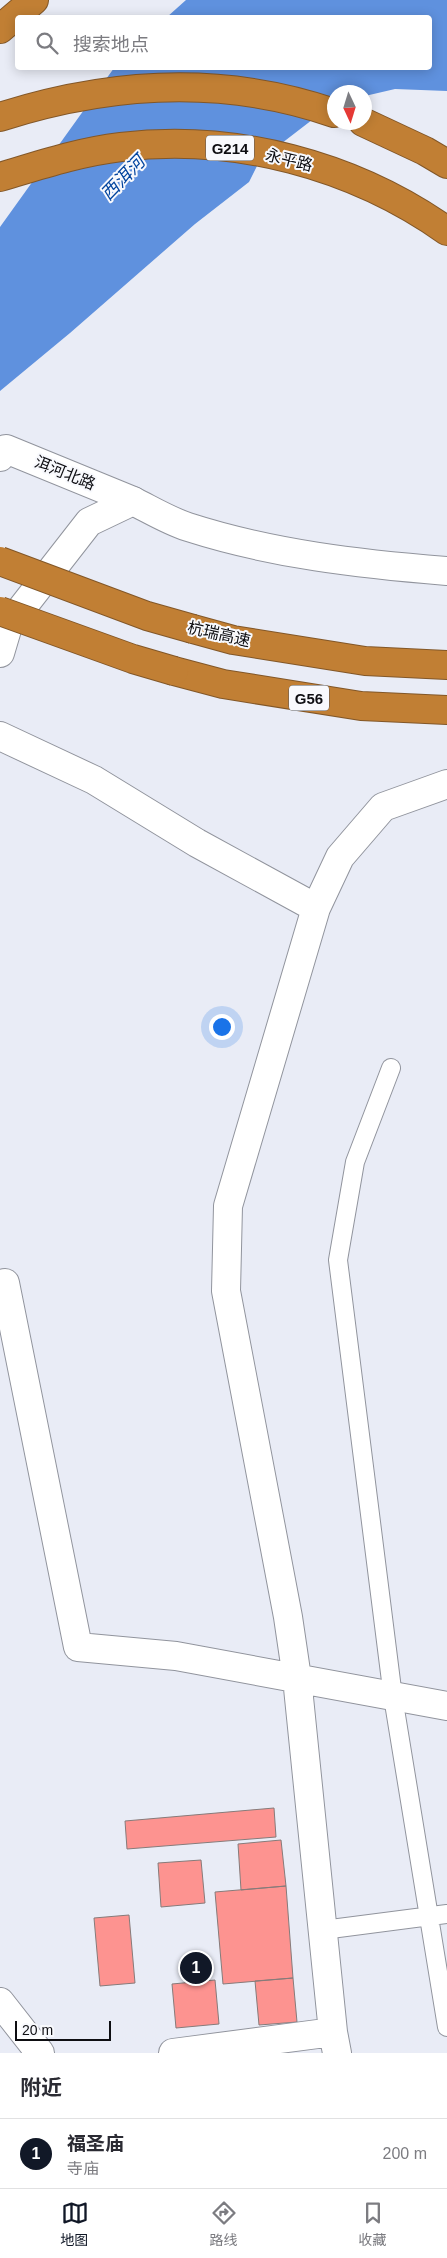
<!DOCTYPE html>
<html lang="zh">
<meta charset="utf-8">
<style>
:root{--surface:#fff;--page:#f7f7f7;--text:#2b2b33;--muted:#7c7c81;--line:#e1e1e2;--accent:#111827}
body{margin:0;font-family:Arial,"Noto Sans SC",sans-serif;background:var(--page);color:var(--text)}
.compass{position:absolute;left:327px;top:85px;width:45px;height:45px;border-radius:50%;background:var(--surface);box-shadow:0 2px 12px #0003;rotate:176deg}
.scale{position:absolute;left:15px;bottom:12px;width:96px;box-sizing:border-box;padding-left:5px;border:2px solid #0e0e12;border-top:0;font-size:14px;line-height:18px;white-space:nowrap;color:#0e0e12;-webkit-text-stroke:4px #f8f9fd;paint-order:stroke}
.you{position:absolute;left:221px;top:1026px;width:18px;height:18px;margin:-12px;border:4px solid #fff;border-radius:50%;background:#1a73e8;box-shadow:0 0 0 8px #1a73e833}
.badge{display:grid;place-items:center;width:32px;height:32px;border-radius:50%;background:var(--accent);color:#fff;font-size:16px;font-weight:700}
.pin{position:absolute;translate:-50% -50%;border:2px solid #fff;box-shadow:0 1px 5px #0006}
.list{margin:0;padding:0;list-style:none}
h2{display:flex;justify-content:space-between;align-items:center;height:65px;margin:0;padding:0 20px;font-size:21px}
h2 small{font-size:16px;font-weight:400;color:var(--muted)}
.list li{display:grid;grid-template-columns:32px 1fr auto;gap:15px;align-items:center;box-sizing:border-box;height:70px;padding:0 20px;border-top:1px solid var(--line)}
.list b{display:block;font-size:19px;white-space:nowrap}
.list p{margin:0;font-size:16px;white-space:nowrap;color:var(--muted)}
.list em{font-size:16px;font-style:normal;color:var(--muted)}
.icon{flex:none;width:28px;height:28px;fill:none;stroke:currentColor;stroke-width:2;stroke-linecap:round;stroke-linejoin:round}
.map{position:relative;flex:none;width:447px;height:2053px;overflow:hidden}
.search{position:absolute;background:var(--surface);box-shadow:0 2px 12px #0003;left:15px;right:15px;top:15px;height:55px;display:flex;align-items:center;gap:12px;box-sizing:border-box;padding:0 18px;border-radius:5px;color:var(--muted);font-size:19px}
.sheet{height:135px;background:var(--surface)}
nav{display:flex;justify-content:space-around;align-items:center;box-sizing:border-box;height:70px;border-top:1px solid var(--line);background:var(--surface);font-size:14px;color:var(--muted)}
nav a{display:grid;justify-items:center;gap:2px}
nav .on{color:var(--accent)}
.map>svg:first-child{display:block}
</style>
<div class="map">
<svg width="447" height="2053" viewBox="0 0 447 2053">
<rect width="100%" height="100%" fill="#e9ecf6"/>
<path fill="#5f91de" d="M186 0H447V91L395 89 365 96 364 92H334V103L260 160 249 182 195 224 70 333 0 391V227L114 68H430V18L167 17Z"/>
<path fill="#fd9390" stroke="#867b7a" d="M274 1808 276 1837 127 1849 125 1821Z
M281 1840 286 1886 241 1890 238 1844Z
M201 1860 205 1903 161 1907 158 1863Z
M286 1886 293 1978 223 1984 215 1892Z
M129 1915 135 1983 100 1986 94 1918Z
M293 1978 297 2022 259 2025 255 1981Z
M215 1980 219 2024 176 2028 172 1984Z"/>
<g fill="none" stroke-linecap="round" stroke-linejoin="round">
<defs>
<path id="lane" d="M391 1068 355 1162 338 1260 393 1697 447 2027
M323 1930 447 1914"/>
<path id="street" d="M0 653 8 626 89 522 133 501C151 510 169 521 188 527 272 554 359 564 447 571
M0 736 94 780 197 843 316 908
M0 1284 5 1283 78 1647 176 1656 447 1706
M0 2002 40 2053
M173 2053 333 2032
M337 2053 333 2032 297 1678 288 1617 226 1291 228 1206 316 908 340 857 383 807 447 784"/>
<path id="secondary" d="M0 457 6 449 133 501"/>
<path id="highway" d="M0 29 34 0
M0 117C110 82 224 75 334 113
M363 122 425 151 447 164
M0 177C40 165 79 152 121 147 234 133 354 165 447 231
M193 629 233 640 365 661 447 665
M174 671 223 684 361 706 447 710"/>
</defs>
<use href="#lane" stroke="#91949d" stroke-width="20"/>
<use href="#street" stroke="#91949d" stroke-width="30"/>
<use href="#secondary" stroke="#91949d" stroke-width="30"/>
<use href="#highway" stroke="#825728" stroke-width="30"/>
<use href="#lane" stroke="#fff" stroke-width="18"/>
<use href="#street" stroke="#fff" stroke-width="28"/>
<use href="#secondary" stroke="#fff" stroke-width="28"/>
<use href="#highway" stroke="#c17f34" stroke-width="28"/>
<defs>
<path id="highway-bridge" d="M0 561 147 616 193 629
M0 611 133 659 174 671"/>
</defs>
<use href="#highway-bridge" stroke="#825728" stroke-width="30" stroke-linecap="butt"/>
<use href="#highway-bridge" stroke="#c17f34" stroke-width="28"/>
</g>
<g text-anchor="middle" dominant-baseline="central" stroke-width="4" stroke-linejoin="round" paint-order="stroke">
<g fill="#f8f9fd" stroke="#545458" stroke-width="1">
<rect x="206" y="135.5" width="48" height="25" rx="4"/>
<rect x="289" y="685.5" width="40" height="25" rx="4"/>
</g>
<g font-size="15" font-weight="bold" fill="#0e0e12">
<text x="230" y="148">G214</text>
<text x="309" y="698">G56</text>
</g>
<g font-size="16" fill="#0e0e12" stroke="#f8f9fd">
<text transform="translate(289 160) rotate(14)">永平路</text>
<text transform="translate(65 473) rotate(22)">洱河北路</text>
<text transform="translate(219 634) rotate(13)">杭瑞高速</text>
</g>
<g font-size="18" font-style="italic" fill="#03459f" stroke="#f8f9fd">
<text transform="translate(123 178) rotate(-46)">西洱河</text>
</g>
</g>
</svg>
<svg class="compass" viewBox="-18 -18 36 36"><path d="M0-13l5 13h-10z" fill="#e53935"/><path d="M0 13l5-13h-10z" fill="#7c7c81"/></svg>
<div class="scale">20 m</div>
<div class="you"></div>
<div class="pin badge" style="left:196px;top:1968px">1</div>
<div class="search"><svg class="icon" aria-label="search" viewBox="0 0 24 24"><circle cx="10" cy="10" r="6"/><path d="M15 15l6 6"/></svg>搜索地点</div>
</div>
<section class="sheet">
<h2>附近<small></small></h2>
<ul class="list">
<li><span class="badge">1</span><div><b>福圣庙</b><p>寺庙</p></div><em>200 m</em></li>
</ul>
</section>
<nav>
<a class="on"><svg class="icon" aria-label="map" viewBox="0 0 24 24"><path d="M3 6l6-2 6 2 6-2v14l-6 2-6-2-6 2zM9 4v14M15 6v14"/></svg>地图</a>
<a><svg class="icon" aria-label="directions" viewBox="0 0 24 24"><path d="M12 3l9 9-9 9-9-9zM9 14v-3h6M13 9l2 2-2 2"/></svg>路线</a>
<a><svg class="icon" aria-label="saved" viewBox="0 0 24 24"><path d="M7 4h10v16l-5-4-5 4z"/></svg>收藏</a>
</nav>
